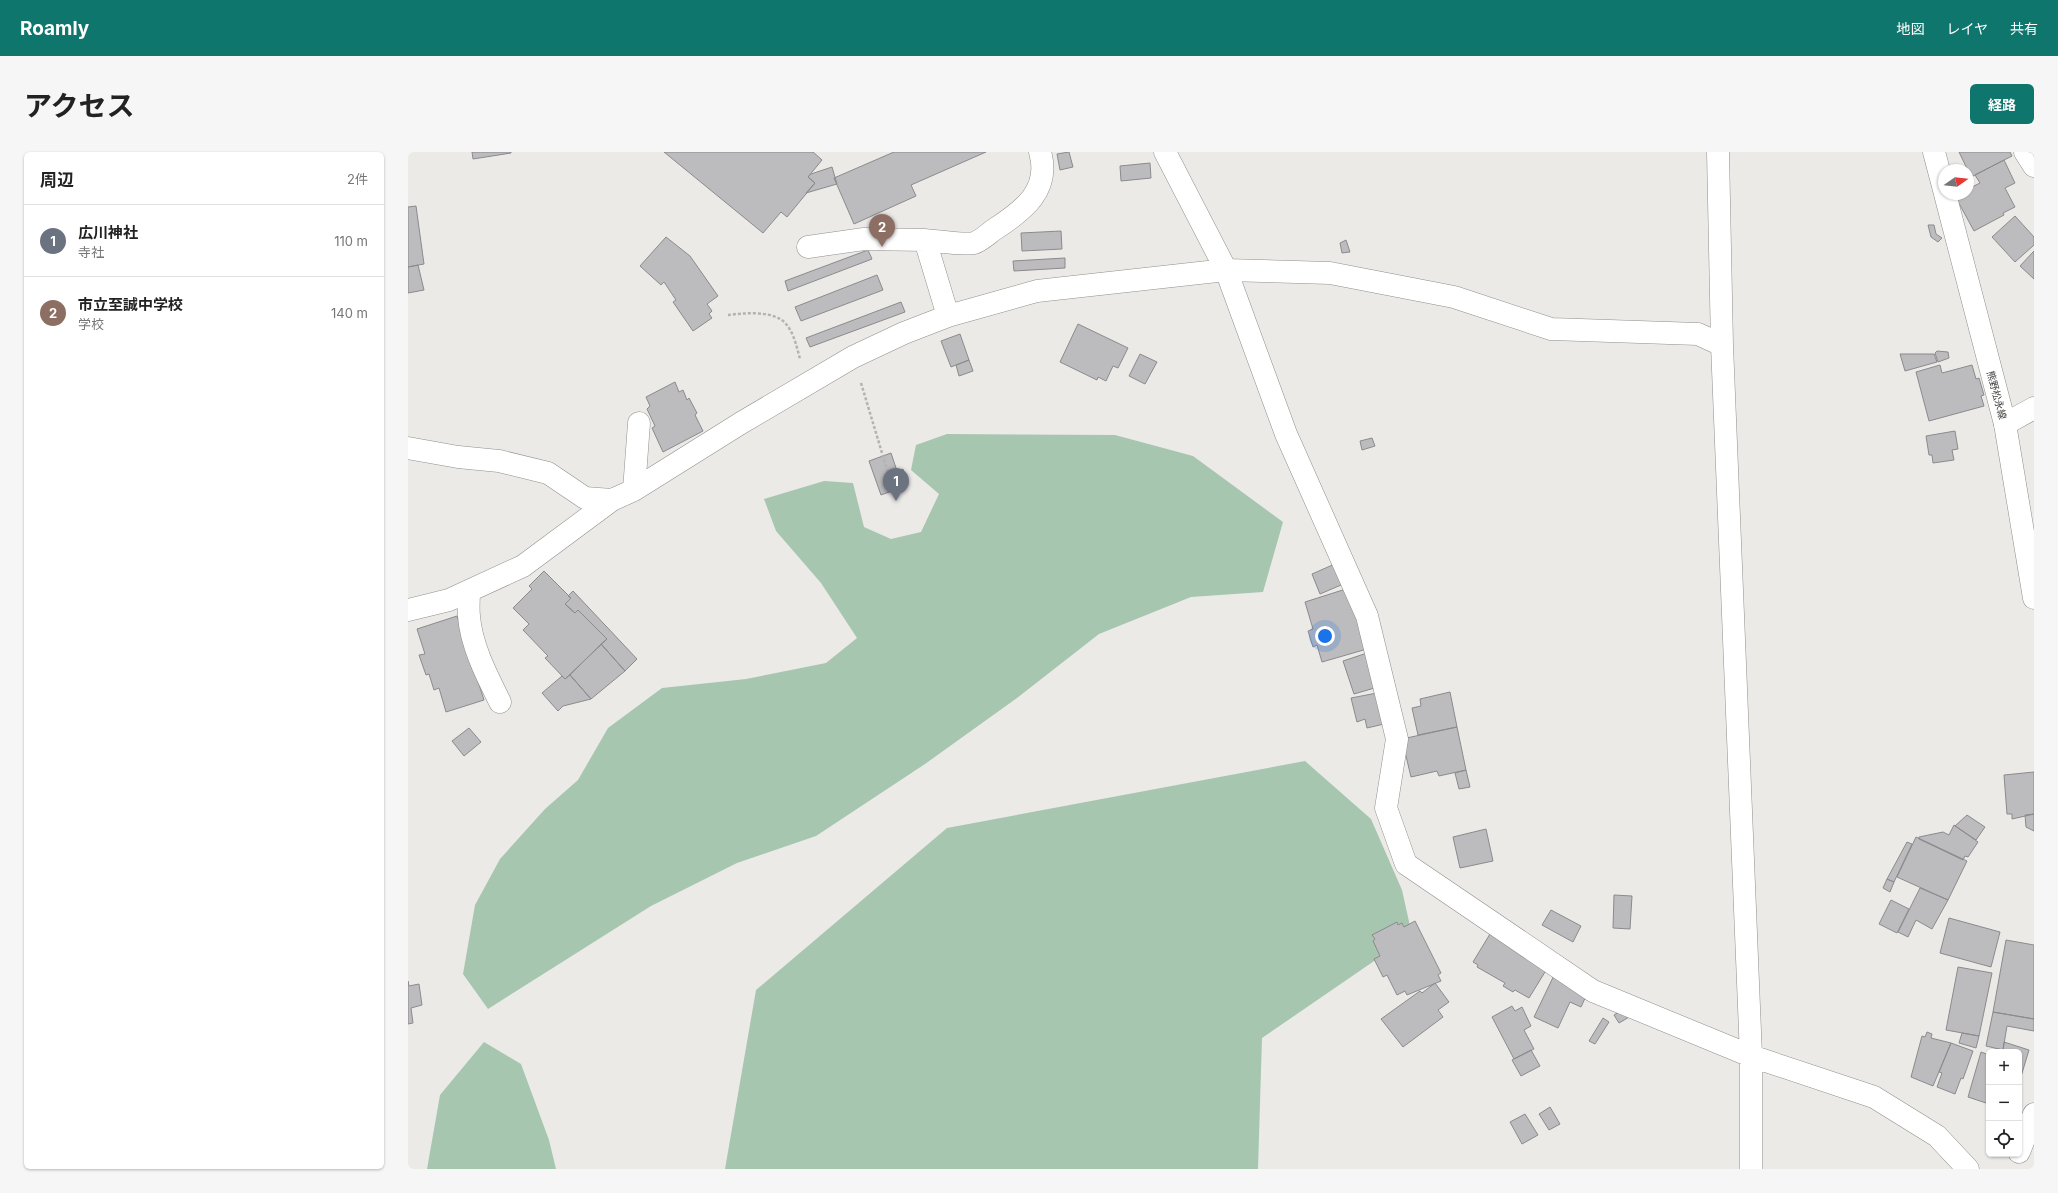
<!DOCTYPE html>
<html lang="ja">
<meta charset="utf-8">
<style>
:root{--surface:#fff;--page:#f6f6f6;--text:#222;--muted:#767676;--line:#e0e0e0;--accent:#0f766e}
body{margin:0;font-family:Inter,"Noto Sans JP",sans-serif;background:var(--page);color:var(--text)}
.controls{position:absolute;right:12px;bottom:12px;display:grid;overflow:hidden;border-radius:6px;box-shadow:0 1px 3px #0004}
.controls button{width:36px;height:36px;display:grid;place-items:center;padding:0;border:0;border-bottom:1px solid var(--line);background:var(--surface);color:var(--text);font:20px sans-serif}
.compass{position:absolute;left:1530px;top:12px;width:36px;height:36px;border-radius:50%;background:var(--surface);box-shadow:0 1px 3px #0004;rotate:76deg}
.you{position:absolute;left:917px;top:484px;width:14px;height:14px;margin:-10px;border:3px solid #fff;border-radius:50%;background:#1a73e8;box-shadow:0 0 0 6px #1a73e833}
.badge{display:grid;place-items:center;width:26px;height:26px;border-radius:50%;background:var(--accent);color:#fff;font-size:13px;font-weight:700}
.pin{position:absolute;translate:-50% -33px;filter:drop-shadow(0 1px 2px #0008)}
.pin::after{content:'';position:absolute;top:21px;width:14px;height:12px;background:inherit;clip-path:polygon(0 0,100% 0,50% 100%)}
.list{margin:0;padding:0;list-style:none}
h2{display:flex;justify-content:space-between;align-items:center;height:52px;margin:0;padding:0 16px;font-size:17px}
h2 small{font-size:13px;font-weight:400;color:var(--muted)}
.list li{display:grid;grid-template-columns:26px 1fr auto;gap:12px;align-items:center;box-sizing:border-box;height:72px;padding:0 16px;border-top:1px solid var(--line)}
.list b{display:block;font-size:15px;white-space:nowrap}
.list p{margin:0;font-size:13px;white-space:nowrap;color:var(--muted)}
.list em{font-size:13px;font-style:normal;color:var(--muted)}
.icon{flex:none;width:22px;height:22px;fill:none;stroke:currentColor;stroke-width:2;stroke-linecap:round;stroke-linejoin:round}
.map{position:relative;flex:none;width:1626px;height:1017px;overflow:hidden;border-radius:6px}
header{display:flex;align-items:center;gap:24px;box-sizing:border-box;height:56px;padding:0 20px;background:var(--accent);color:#fff}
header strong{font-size:19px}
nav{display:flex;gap:22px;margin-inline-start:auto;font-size:14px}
.intro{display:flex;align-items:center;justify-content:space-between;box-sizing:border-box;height:96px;padding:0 24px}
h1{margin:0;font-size:28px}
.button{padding:10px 18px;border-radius:6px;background:var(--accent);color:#fff;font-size:14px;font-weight:700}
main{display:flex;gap:24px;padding:0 24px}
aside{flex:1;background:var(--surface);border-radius:6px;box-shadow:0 1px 3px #0004}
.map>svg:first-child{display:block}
</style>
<header>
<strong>Roamly</strong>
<nav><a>地図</a><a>レイヤ</a><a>共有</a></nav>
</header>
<div class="intro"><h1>アクセス</h1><a class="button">経路</a></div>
<main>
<aside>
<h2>周辺<small>2件</small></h2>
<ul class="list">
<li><span class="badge" style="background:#6b7280">1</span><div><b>広川神社</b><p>寺社</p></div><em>110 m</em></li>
<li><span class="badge" style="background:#8d6e63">2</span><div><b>市立至誠中学校</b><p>学校</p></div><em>140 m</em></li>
</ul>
</aside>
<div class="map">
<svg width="1626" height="1017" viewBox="0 0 1626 1017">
<rect width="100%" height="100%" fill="#eceae7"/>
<path fill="#a6c6b0" d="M539 282 707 283 785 304 875 370 855 440 783 445 691 482 609 546 517 612 408 684 329 711 243 754 80 857 55 822 67 753 92 707 137 657 170 628 200 576 254 536 338 527 418 511 449 486 413 431 368 379 356 347 416 329 445 331 456 375 483 387 513 380 531 342 503 318 508 293Z
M897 609 963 667 994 738 1004 783 854 886 850 1017H317L348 838 539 676Z
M76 890 113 912 141 988 148 1017H19L32 943Z"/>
<path fill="#bcbbbe" stroke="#8b8a8d" d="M64 0H103V1L65 7Z
M256 0H405L414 8 400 25 407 31 379 65 373 60 355 81Z
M486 0H578L503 33 508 44 446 72 426 26Z
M661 0 665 15 652 18 649 2Z
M1551 0H1602L1604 4 1563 25Z
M1596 8 1607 31 1597 36 1607 55 1595 61 1596 63 1566 79 1547 44 1560 42V37L1572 31 1567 23Z
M742 11 743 26 713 29 712 14Z
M424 15 429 32 398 41 407 31 400 25 403 22Z
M8 54 16 112 0 115V55Z
M1607 64 1626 85V93L1607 110 1584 85Z
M1520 73H1526L1528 82 1534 86 1530 90 1523 85Z
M653 79 654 97 614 99 613 81Z
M258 85 282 104 310 144 299 152 304 159 301 162 304 166 285 179 265 150 268 148 256 130 253 133 232 114Z
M938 88 942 100 934 101 932 91Z
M460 98 464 107 380 139 377 129Z
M1626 99V127L1612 114Z
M657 106V116L606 119 605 109Z
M10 113 16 138 0 141V115Z
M469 123 475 138 393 169 387 155Z
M493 150 497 160 402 195 398 186Z
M670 172 720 196 710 216 705 214 698 229 690 225 689 228 652 210Z
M552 182 561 208 543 215 533 189Z
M1529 199 1540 200 1541 206 1530 210 1527 201Z
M732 202 749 210 737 232 721 224Z
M1492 202H1526L1529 210 1497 219Z
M561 208 565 219 551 224 548 213Z
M1532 213 1534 221 1564 213 1568 227 1571 226 1576 243 1573 244 1576 254 1521 269 1508 220Z
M267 230 271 240 275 238 279 248 281 246 289 261 287 263 295 279 255 300 244 276 247 274 239 257 242 254 238 245Z
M1547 279 1550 297 1544 298 1546 308 1525 311 1524 303H1521L1518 284Z
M964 286 967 294 954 298 952 289Z
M483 301 489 319 495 317 500 333 473 343 461 309Z
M929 411 940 430 912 442 904 422Z
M136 419 163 446 157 452 167 461 170 458 199 487 157 527 137 506 140 504 115 478 121 472 105 456 124 437 121 434Z
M941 436 959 497 914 510 909 493 905 495 900 479 905 477 897 450Z
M165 439 229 507 217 519 193 492 199 487 170 458 167 461 157 452 163 446 160 444Z
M49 464 76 548 38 560 31 536 26 538 21 522 18 523 11 503 17 502 9 477Z
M193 492 217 519 183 547 162 523Z
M959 501 970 535 946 542 935 509Z
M162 523 183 547 155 554 150 559 134 541 154 524 157 527Z
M1042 540 1049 575 1010 583 1004 556 1013 554 1012 547Z
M969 541 976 572 959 576 957 567 949 570 943 546Z
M1049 575 1058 618 1031 624 1029 619 1003 625 994 587Z
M61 576 73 590 56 604 44 589Z
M1058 618 1062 635 1051 637 1047 621Z
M1626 620V662L1604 667V662H1599L1596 623Z
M1626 662V679L1618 675 1617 663Z
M1559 663 1577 675 1568 688 1547 674Z
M1546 673 1570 690 1560 705 1557 704 1555 708 1511 687V685L1535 680 1541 683Z
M1078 677 1085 709 1052 716 1045 685Z
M1508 685 1559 709 1540 748 1489 725Z
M1499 690 1504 692 1486 730 1479 727Z
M1479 727 1486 730 1482 740 1475 736Z
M1512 736 1540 748 1524 777 1508 768 1500 785 1490 780Z
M1206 743 1224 744 1222 777 1205 776Z
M1483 748 1501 757 1489 781 1471 772Z
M1143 758 1173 774 1165 790 1134 773Z
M1541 766 1592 780 1583 815 1532 801Z
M1007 769 1033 821 1030 823 1033 829 999 843 997 839 989 843 979 823 975 825 966 807 972 804 965 789 967 787 964 783 989 770 990 773 994 771 996 775Z
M1088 772 1145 807 1121 846 1107 838 1105 840 1095 834 1097 831 1069 815 1070 813 1065 810Z
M1598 788 1626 793V867L1585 860Z
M1150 815 1184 831 1173 855 1162 850 1150 876 1126 865Z
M1550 815 1584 821 1571 884 1538 878Z
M0 829 1 834 11 832 14 853 3 856 5 871 0 872Z
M1027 831 1041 850 1030 858 1035 865 995 895 973 867 1012 839 1014 841Z
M1223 853 1228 861 1211 871 1206 863Z
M1104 854 1107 859 1114 855 1123 874 1116 878 1126 897 1106 907 1084 865Z
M1585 860 1626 867V879L1599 874 1595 898 1578 894Z
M1195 866 1201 870 1187 892 1181 889Z
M1519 880 1524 882 1523 886 1543 891 1525 934 1503 925 1514 884 1517 885Z
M1554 881 1571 884 1568 896 1551 891Z
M1596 890 1621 898 1611 931V900H1589L1590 897 1595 898Z
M1543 891 1565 899 1555 927 1553 926 1547 942 1529 935 1534 921 1531 920Z
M1123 898 1132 914 1113 924 1104 908Z
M1573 900 1581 903V952L1560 945Z
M1142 955 1152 972 1141 978 1131 962Z
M1117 962 1130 983 1114 992 1102 970Z"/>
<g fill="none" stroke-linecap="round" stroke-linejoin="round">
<defs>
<path id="minor" d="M757 0 818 118 878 282 959 464 989 587 978 656 998 712 1185 839 1343 904 1466 945 1529 984 1560 1017
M1310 0 1314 193 1343 904V1017
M1617 0 1626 14
M400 95 456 87 517 88
M540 164 517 88C528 89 557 93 566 91 573 89 581 81 587 77 615 59 643 38 632 0
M1597 272 1626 256
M0 296 50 305 91 309 140 321 177 346 204 348
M226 338 231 271
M61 439C61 447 60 456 61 464 63 493 79 524 92 550
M0 458 41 448 115 414 204 348 226 338 333 271 445 205 496 181 540 164 629 139 818 118 922 121 1046 145 1143 177 1290 182 1314 193"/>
<path id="major" d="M1526 0 1536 38
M1537 42 1597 272 1626 446
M1611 1000 1626 962"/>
</defs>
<use href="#minor" stroke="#908f8c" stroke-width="23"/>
<use href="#major" stroke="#908f8c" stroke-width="23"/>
<path stroke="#b5b3b1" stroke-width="2.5" stroke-dasharray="3 2" stroke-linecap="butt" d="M320 163C336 161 367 158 378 172 386 181 389 196 392 207
M453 231 483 331"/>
<use href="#minor" stroke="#fff" stroke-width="22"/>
<use href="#major" stroke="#fff" stroke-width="22"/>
</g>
<g text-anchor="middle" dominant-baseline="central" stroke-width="3" stroke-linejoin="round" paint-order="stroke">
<g font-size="10" fill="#3d3c3b" stroke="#fff">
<text transform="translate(1589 243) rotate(75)">熊野松永線</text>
</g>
</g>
</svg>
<div class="controls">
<button>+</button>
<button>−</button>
<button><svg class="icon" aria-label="locate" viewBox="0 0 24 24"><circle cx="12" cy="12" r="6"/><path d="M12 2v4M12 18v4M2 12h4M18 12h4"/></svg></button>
</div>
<svg class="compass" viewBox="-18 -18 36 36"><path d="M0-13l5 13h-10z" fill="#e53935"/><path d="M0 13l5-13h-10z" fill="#767676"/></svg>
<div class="you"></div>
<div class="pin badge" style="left:488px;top:349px;background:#6b7280">1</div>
<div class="pin badge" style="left:474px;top:95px;background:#8d6e63">2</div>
</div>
</main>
